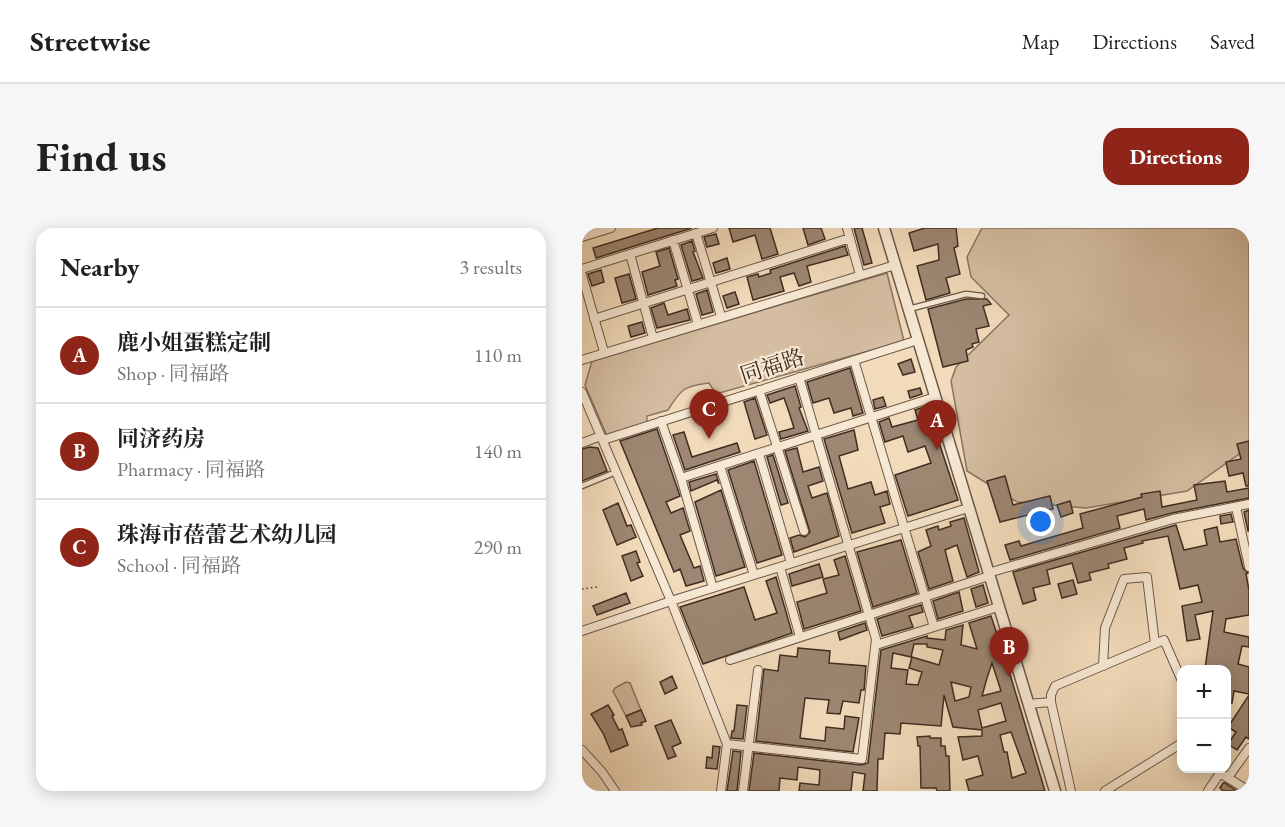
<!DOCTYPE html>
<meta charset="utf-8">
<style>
:root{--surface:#fff;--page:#f6f6f6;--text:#202124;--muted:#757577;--line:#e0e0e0;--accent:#8f2418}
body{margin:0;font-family:"EB Garamond","Noto Serif SC",serif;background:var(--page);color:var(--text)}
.controls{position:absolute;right:18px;bottom:18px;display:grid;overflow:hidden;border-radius:12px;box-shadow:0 3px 15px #0003}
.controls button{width:54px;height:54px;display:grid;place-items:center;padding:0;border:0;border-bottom:2px solid var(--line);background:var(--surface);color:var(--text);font:30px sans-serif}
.you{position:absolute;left:459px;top:294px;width:21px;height:21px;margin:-15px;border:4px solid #fff;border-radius:50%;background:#1a73e8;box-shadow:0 0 0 9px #1a73e833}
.badge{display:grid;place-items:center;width:39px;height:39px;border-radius:50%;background:var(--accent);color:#fff;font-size:20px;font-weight:700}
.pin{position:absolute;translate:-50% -50px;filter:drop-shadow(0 2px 3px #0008)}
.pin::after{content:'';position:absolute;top:32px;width:21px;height:18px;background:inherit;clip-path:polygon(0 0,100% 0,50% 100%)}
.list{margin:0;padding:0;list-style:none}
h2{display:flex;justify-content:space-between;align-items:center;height:78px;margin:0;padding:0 24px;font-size:26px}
h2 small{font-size:20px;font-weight:400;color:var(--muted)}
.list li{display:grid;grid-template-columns:39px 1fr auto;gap:18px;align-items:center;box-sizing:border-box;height:96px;padding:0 24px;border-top:2px solid var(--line)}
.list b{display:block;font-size:22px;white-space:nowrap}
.list p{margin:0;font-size:20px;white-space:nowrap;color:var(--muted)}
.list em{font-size:20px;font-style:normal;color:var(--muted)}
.map{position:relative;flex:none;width:667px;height:563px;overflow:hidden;border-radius:18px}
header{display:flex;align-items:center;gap:36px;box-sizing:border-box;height:84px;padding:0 30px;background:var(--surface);border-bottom:2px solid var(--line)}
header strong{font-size:28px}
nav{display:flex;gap:33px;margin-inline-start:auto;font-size:21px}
.intro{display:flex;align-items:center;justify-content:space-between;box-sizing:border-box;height:144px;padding:0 36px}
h1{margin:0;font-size:42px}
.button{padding:15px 27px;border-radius:18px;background:var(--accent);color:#fff;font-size:21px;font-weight:700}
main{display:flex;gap:36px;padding:0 36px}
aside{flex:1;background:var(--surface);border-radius:18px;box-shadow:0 3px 15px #0003}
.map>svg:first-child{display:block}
</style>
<header>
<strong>Streetwise</strong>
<nav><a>Map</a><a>Directions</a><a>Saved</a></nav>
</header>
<div class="intro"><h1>Find us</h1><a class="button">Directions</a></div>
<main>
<aside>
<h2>Nearby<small>3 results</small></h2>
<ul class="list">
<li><span class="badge">A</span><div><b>鹿小姐蛋糕定制</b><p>Shop · 同福路</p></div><em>110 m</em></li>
<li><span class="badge">B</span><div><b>同济药房</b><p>Pharmacy · 同福路</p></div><em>140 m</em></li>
<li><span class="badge">C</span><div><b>珠海市蓓蕾艺术幼儿园</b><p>School · 同福路</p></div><em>290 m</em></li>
</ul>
</aside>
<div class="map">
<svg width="667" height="563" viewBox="0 0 667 563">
<rect width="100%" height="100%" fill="#f2dbbb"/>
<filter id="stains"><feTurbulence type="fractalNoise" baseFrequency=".00333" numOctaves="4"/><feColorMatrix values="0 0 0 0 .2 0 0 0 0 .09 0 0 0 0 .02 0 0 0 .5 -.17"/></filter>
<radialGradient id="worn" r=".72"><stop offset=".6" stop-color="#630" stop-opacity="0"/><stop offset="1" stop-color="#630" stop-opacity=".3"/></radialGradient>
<path fill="#d4bda1" stroke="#8a7562" stroke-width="1.5" d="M400 0H667V219L605 263 504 280 435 274 385 243 369 153 374 139 427 87 389 49 385 29Z
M305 45 322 113 134 166 127 155C102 158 99 161 86 182L65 188V196L25 208 3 157 10 133Z
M44 454 48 455 59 482 44 488 31 463 33 460Z"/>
<path fill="#9d8772" stroke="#402d22" stroke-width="1.5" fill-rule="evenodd" d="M76 0H110L14 30 11 20Z
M147 0H188L196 26 180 31 173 7 151 14Z
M221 0H239L243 11 226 17Z
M272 0H280L290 35 282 37Z
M343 0H374L376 18 372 20 378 46 364 50 368 65 344 72 335 38 357 32 356 16 332 23 327 5Z
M134 6 137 16 125 19 122 9Z
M110 13 113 23 111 24 121 50 110 53 99 17Z
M263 18 266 27 225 38 229 54 217 58 212 45 198 49 202 63 171 72 165 49 176 46 177 49 189 45 188 42Z
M87 20 96 51 93 52 95 58 66 67 60 44 78 38 74 24Z
M145 30 148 41 134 45 131 35Z
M19 42 22 54 10 58 6 46Z
M47 46 54 71 40 75 33 50Z
M125 62 131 84 120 87 114 66Z
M153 64 157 76 145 80 141 68Z
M384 71H405L409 76 401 78 407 98 394 101 397 114 390 116 391 119 384 122 386 133 361 139 346 81Z
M82 75 86 87 105 81 108 92 75 100 69 80Z
M60 94 63 105 49 109 46 98Z
M329 131 333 144 321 147 316 136Z
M268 140 281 185 271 188 269 180 252 185 247 170 231 175 225 154Z
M213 158 219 179 217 180 226 203 199 211 197 204 212 200 207 184 202 170 188 175 185 167Z
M338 160 340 166 328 170 326 163Z
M301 169 304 178 293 181 291 172Z
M173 170 185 207 173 211 162 174Z
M345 178 376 272 326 288 313 247 349 235 343 218 326 224 321 208 303 214 297 194 307 190 310 199 336 192 333 182Z
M75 201 98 268 84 274 89 285 101 280 108 303 98 307 112 340 118 338 122 353 104 358 98 341 92 344 38 213Z
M272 202 276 222 257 228 266 261 289 254 293 267 305 263 308 276 298 279 303 295 270 305 242 211Z
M102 204 110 229 155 215 158 224 103 242 91 207Z
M667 213V258H664L661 245 647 248 644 234 659 231 655 216Z
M8 219 16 220 25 243 0 253V221Z
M215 220 221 244 237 239 241 253 226 258 230 270 245 265 257 308 212 324 208 310 217 307 223 309 228 304 203 223Z
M191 227 206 275 199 277 185 229Z
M172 233 200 327 175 335 146 242Z
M134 246 137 256 135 252 109 263 107 254Z
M423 248 431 277 468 268 471 281 418 294 405 253Z
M643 253 645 264 667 260V270L590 285 564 292 562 281 535 288 538 300 428 332 423 317 437 313 439 318 501 300 498 286 560 269 559 266 578 263 580 279 615 272 612 257Z
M139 262 163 339 134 348 113 274Z
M488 273 491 285 479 289 475 277Z
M36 275 45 298 49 297 54 309 35 317 21 282Z
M667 282V303H666L662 284Z
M649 286 651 294 639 296 638 288Z
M382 290 397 344 385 349 375 317 363 322 371 353 347 361 336 324 349 318 344 302 356 298 357 302 369 298 368 294Z
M594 297 602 322 625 317 622 302 635 299 638 314 654 311 661 340 666 345 664 346 667 362V387L644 391 642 404 667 409V419L660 418 656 436 667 439V466L652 463 650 475 645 474V441H623L631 383 613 387 618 411 605 413 600 378 620 374 616 357 598 361 586 308 560 313 561 315 542 320 545 331 526 336 527 340 507 345 509 352 496 355 490 335 465 342 468 356 451 360 454 372 441 376 435 357 431 344Z
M319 312 335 365 291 379 275 324Z
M54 323 58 334 55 335 61 348 49 353 40 328Z
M263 328 279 383 222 401 215 374 245 365 241 351 257 347 252 332Z
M237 336 241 349 210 358 207 346Z
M194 349 210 405 121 436 98 379 162 359 173 392 195 385 184 353Z
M491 352 495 366 480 370 476 356Z
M401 357 406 375 394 379 389 361Z
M377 364 381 383 356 391 351 373Z
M44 365 48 375 15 387 11 378Z
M339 377 341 384 327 388 331 399 300 408 295 391Z
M409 388 427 443 463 563H387L384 552 401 547 396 528 381 532 376 509 400 508V502L371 499 362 467 359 498 319 495 318 506 303 505 301 531H296L295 563H281L283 546 271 544 269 563H217L218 555 237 557 238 542 216 539 215 552 198 550 197 563H167L172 525 279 537 286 535 299 422 345 408V410L363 412 364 402 381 397 379 417 395 421 387 395ZM332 416H345V419L361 422 357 437 330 429 327 440 340 444 336 457 324 456 326 442 309 440 311 425 329 429ZM410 435 419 463 400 468 405 450ZM369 454 389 459 387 469 373 473ZM419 475 424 493 400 500 396 482ZM429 504 444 545 430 550 425 524H422L418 507Z
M283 395 285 402 258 412 256 404Z
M216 420 248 423 247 435 284 438 282 462H279L277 475 261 473 258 486 245 485 247 472 223 470 218 510 243 513 244 499 262 501 263 488 277 490 271 524 174 513 182 441 196 443 198 427 215 429Z
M90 448 95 460 83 466 78 454Z
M667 467V511L664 509 655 522 646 516 654 504 646 499Z
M26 477 32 487 30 488 37 502 40 501 46 517 29 524 21 505 9 486Z
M155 477 165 478 161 511 149 510 150 503H152Z
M59 482 64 493 59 495 60 497 49 499 44 488Z
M89 492 99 515 90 519 94 528 86 531 73 498Z
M348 508V510H359V518H363L364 528H367L368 563H355L354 560H339L338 518H336L335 509Z
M131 518 138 519 135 541 124 540 125 529 130 530Z
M151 523 159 524 155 563H145Z
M641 555H643L655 563H641L638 560Z"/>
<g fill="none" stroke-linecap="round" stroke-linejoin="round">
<defs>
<path id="service" d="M327 81 384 66 400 68
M0 258 34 244"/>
<path id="minor" d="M265 0 278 47
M114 5 139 88
M0 9 29 0
M91 12 116 96
M48 26 71 110
M0 41 131 0
M0 47 22 124
M12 91 268 10
M0 132 313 37
M272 132 352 399 416 379
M177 162 222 303
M0 164 89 373 145 516 139 563
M79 193 99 250 131 360
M21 212 336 112
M0 215 19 208
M177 226 209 335
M138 238 172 347
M99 250 353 169
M654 279 667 339
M198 339 218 409
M406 345 591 291 667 276
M0 403 89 373 386 280
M294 417 352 399
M148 432 407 348
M521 438 523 400 542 351 565 349 573 416
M446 476 469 474
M145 516 280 531 294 411 217 149
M0 522 20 544 33 563
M647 548 667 520
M161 563 176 442
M489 563 469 474V467L473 458 582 412 600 453
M523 563 600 515
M626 563 638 545 667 563"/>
<path id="tertiary" d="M302 0 473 563"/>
</defs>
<use href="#service" stroke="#6c5848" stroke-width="7"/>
<use href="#minor" stroke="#6c5848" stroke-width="10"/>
<use href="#tertiary" stroke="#6c5848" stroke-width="13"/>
<path stroke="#402d22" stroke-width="1.5" stroke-dasharray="1.5 3" stroke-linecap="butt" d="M0 361 15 359"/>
<use href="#service" stroke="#f7e8d3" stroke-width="4.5"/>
<use href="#minor" stroke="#f7e8d3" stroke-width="8"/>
<use href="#tertiary" stroke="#f7e8d3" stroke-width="10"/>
</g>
<g text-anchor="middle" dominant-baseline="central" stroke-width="4.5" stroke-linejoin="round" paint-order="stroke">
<g font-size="22" fill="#402d22" stroke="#f7e8d3">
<text transform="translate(190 138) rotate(-18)">同福路</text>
</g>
</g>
<rect width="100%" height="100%" filter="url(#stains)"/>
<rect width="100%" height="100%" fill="url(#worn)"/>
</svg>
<div class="controls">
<button>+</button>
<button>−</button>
</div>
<div class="you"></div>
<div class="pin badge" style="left:355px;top:222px">A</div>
<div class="pin badge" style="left:427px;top:449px">B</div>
<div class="pin badge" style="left:127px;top:211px">C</div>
</div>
</main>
